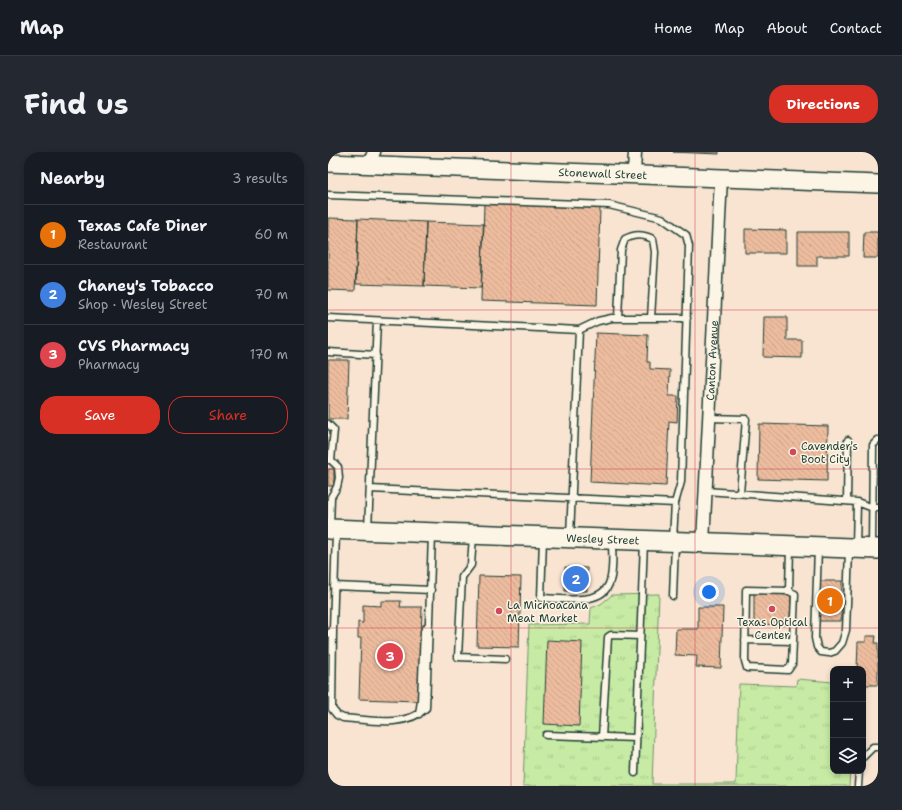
<!DOCTYPE html>
<meta charset="utf-8">
<style>
:root{--surface:#171b24;--page:#242831;--text:#f1f3f6;--muted:#9ea1a6;--line:#363941;--accent:#d93025}
body{margin:0;font-family:"Shantell Sans",sans-serif;background:var(--page);color:var(--text)}
.controls{position:absolute;right:12px;bottom:12px;display:grid;overflow:hidden;border-radius:8px;box-shadow:0 2px 6px #0003}
.controls button{width:36px;height:36px;display:grid;place-items:center;padding:0;border:0;border-bottom:1px solid var(--line);background:var(--surface);color:var(--text);font:20px sans-serif}
.you{position:absolute;left:381px;top:440px;width:14px;height:14px;margin:-10px;border:3px solid #fff;border-radius:50%;background:#1a73e8;box-shadow:0 0 0 6px #1a73e833}
.badge{display:grid;place-items:center;width:26px;height:26px;border-radius:50%;background:var(--accent);color:#fff;font-size:13px;font-weight:700}
.pin{position:absolute;translate:-50% -50%;border:2px solid #fff;box-shadow:0 1px 4px #0006}
.list{margin:0;padding:0;list-style:none}
h2{display:flex;justify-content:space-between;align-items:center;height:52px;margin:0;padding:0 16px;font-size:17px}
h2 small{font-size:13px;font-weight:400;color:var(--muted)}
.list li{display:grid;grid-template-columns:26px 1fr auto;gap:12px;align-items:center;box-sizing:border-box;height:60px;padding:0 16px;border-top:1px solid var(--line)}
.list b{display:block;font-size:15px;white-space:nowrap}
.list p{margin:0;font-size:13px;white-space:nowrap;color:var(--muted)}
.list em{font-size:13px;font-style:normal;color:var(--muted)}
.actions{display:flex;gap:8px;padding:12px 16px}
.actions a{flex:1;padding:9px 0;border:1px solid var(--accent);border-radius:16px;text-align:center;font-size:14px;color:var(--accent)}
.actions .main{background:var(--accent);color:#fff}
.icon{flex:none;width:22px;height:22px;fill:none;stroke:currentColor;stroke-width:2;stroke-linecap:round;stroke-linejoin:round}
.map{position:relative;flex:none;width:550px;height:634px;overflow:hidden;border-radius:16px}
header{display:flex;align-items:center;gap:24px;box-sizing:border-box;height:56px;padding:0 20px;background:var(--surface);border-bottom:1px solid var(--line)}
header strong{font-size:19px}
nav{display:flex;gap:22px;margin-inline-start:auto;font-size:14px}
.intro{display:flex;align-items:center;justify-content:space-between;box-sizing:border-box;height:96px;padding:0 24px}
h1{margin:0;font-size:28px}
.button{padding:10px 18px;border-radius:16px;background:var(--accent);color:#fff;font-size:14px;font-weight:700}
main{display:flex;gap:24px;padding:0 24px}
aside{flex:1;background:var(--surface);border-radius:16px;box-shadow:0 2px 6px #0003}
.map>svg:first-child{display:block}
</style>
<header>
<strong>Map</strong>
<nav><a>Home</a><a>Map</a><a>About</a><a>Contact</a></nav>
</header>
<div class="intro"><h1>Find us</h1><a class="button">Directions</a></div>
<main>
<aside>
<h2>Nearby<small>3 results</small></h2>
<ul class="list">
<li><span class="badge" style="background:#e8710a">1</span><div><b>Texas Cafe Diner</b><p>Restaurant</p></div><em>60 m</em></li>
<li><span class="badge" style="background:#3f7fe0">2</span><div><b>Chaney's Tobacco</b><p>Shop · Wesley Street</p></div><em>70 m</em></li>
<li><span class="badge" style="background:#e0444e">3</span><div><b>CVS Pharmacy</b><p>Pharmacy</p></div><em>170 m</em></li>
</ul>
<div class="actions"><a class="main">Save</a><a>Share</a></div>
</aside>
<div class="map">
<svg width="550" height="634" viewBox="0 0 550 634">
<defs>
<pattern id="grass-tufts" width="24" height="20" patternUnits="userSpaceOnUse"><rect width="24" height="20" fill="#c7eba4"/><path d="M3 7l-1-3M5 7V3M7 7l1-3M15 17l-1-3M17 17v-4M19 17l1-3" fill="none" stroke="#aaca8e"/></pattern>
<pattern id="building-back-hatch" width="6" height="6" patternUnits="userSpaceOnUse"><rect width="6" height="6" fill="#edbc9e"/><path d="M-1 5l2 2M0 0l6 6M5-1l2 2" fill="none" stroke="#cba289"/></pattern>
</defs>
<rect width="100%" height="100%" fill="#f8e4d0"/>
<filter id="ink" filterUnits="userSpaceOnUse"><feTurbulence type="fractalNoise" baseFrequency=".025" numOctaves="2"/><feDisplacementMap in="SourceGraphic" scale="8" xChannelSelector="R" yChannelSelector="G"/><feConvolveMatrix kernelMatrix="1 2 1 2 8 2 1 2 1" color-interpolation-filters="sRGB"/></filter>
<g filter="url(#ink)">
<path fill="url(#grass-tufts)" stroke="#73946c" d="M331 442 324 632H408L411 532 468 534 469 527 505 530V619H522L521 634H195L201 473 262 472 263 456 273 452 284 443Z"/>
<path fill="url(#building-back-hatch)" stroke="#1f3d34" d="M345 0H391V2Z
M156 52 272 56 269 153 153 149Z
M0 66 30 67 27 139 0 138Z
M30 67 98 70 96 134 28 132Z
M98 70 156 72 153 136 96 134Z
M417 77 458 78V101H417Z
M470 80H521V104H489V114H470Z
M536 80H550V106H535Z
M436 165H459V188H474V206L435 205Z
M268 181 320 183 319 210H322V217L342 218 341 244H350L349 270 341 269 338 334 262 330Z
M0 208H21L19 267H0Z
M431 272 500 274 499 329 430 327Z
M0 317H6V334H0Z
M237 415 259 416V439H237Z
M151 424 193 425 191 495 149 494Z
M491 429H514L513 469H491Z
M426 441 463 442 462 473 426 472Z
M53 449H73L72 455H94L92 521 101 538 90 537V549L31 547 33 486H30V470L35 471V453L53 454Z
M370 455H395L393 516 368 515 369 504 347 503 348 477H370Z
M538 484H548L547 491H550V533H535V517H529L530 490H538Z
M219 488 254 490 251 574 216 572Z"/>
<g fill="none" stroke-linecap="round" stroke-linejoin="round">
<defs>
<path id="lane" d="M0 43 281 53 334 66 358 83 361 94 353 330 347 351 345 387
M0 166 251 178 242 384
M290 166 293 98 297 87C307 82 314 82 325 87L327 100 323 166
M251 178 270 169 284 166H359
M0 200 48 203
M381 266 418 267 412 341
M0 272 6 278 3 308
M0 308H3L10 315 11 326 9 335 3 345 2 376
M42 337 347 351
M378 339 529 350 528 395
M519 349 520 288
M529 350 545 356H550
M40 377 49 169
M145 384 143 413 134 425 130 505 177 507
M215 387 213 446C234 446 275 455 282 429 286 416 284 401 284 389
M544 394 545 293 550 288
M490 396 487 486 489 495 493 500 501 501 507 499 514 491 518 478 521 399
M6 434 103 438
M461 439 467 442 464 512 460 518 419 516 417 509 418 438 461 439 462 395
M345 444 347 391
M5 478 4 557 9 563 15 566C41 568 78 576 98 556L104 383
M0 482 5 478 8 380
M417 488 465 489
M91 562 93 549 96 479 101 472
M218 583 308 586
M274 585 280 485 283 483 312 484
M535 605 545 595H550
M307 621 316 390
M530 634 531 619"/>
<g id="street">
<path d="M41 12 46 0"/>
<path d="M306 22 307 0"/>
<path id="s1" d="M375 391 393 26"/>
</g>
<g id="secondary">
<path id="s2" d="M0 11C183 19 367 24 550 32"/>
</g>
<g id="primary">
<path id="s3" d="M0 377 550 397"/>
</g>
</defs>
<use href="#lane" stroke="#1f3d34" stroke-width="9"/>
<use href="#street" stroke="#1f3d34" stroke-width="15"/>
<use href="#secondary" stroke="#1f3d34" stroke-width="20"/>
<use href="#primary" stroke="#1f3d34" stroke-width="22"/>
<use href="#lane" stroke="#fcf5e5" stroke-width="6"/>
<use href="#street" stroke="#fcf5e5" stroke-width="12"/>
<use href="#secondary" stroke="#fcf5e5" stroke-width="17"/>
<use href="#primary" stroke="#fcf5e5" stroke-width="19"/>
</g>
</g>
<path fill="none" stroke="#d1495b" stroke-width="1" stroke-opacity="0.55" d="M183 0V634M367 0V634M0 158H550M0 317H550M0 476H550"/>
<g fill="#d1495b" stroke="#fcf5e5" stroke-width="1.5">
<circle cx="465" cy="300" r="4"/>
<circle cx="444" cy="457" r="4"/>
<circle cx="171" cy="459" r="4"/>
</g>
<g text-anchor="middle" dominant-baseline="central" stroke-width="3" stroke-linejoin="round" paint-order="stroke">
<g font-size="11" fill="#1f3d34" stroke="#fcf5e5">
<text stroke="none"><textPath href="#s2" startOffset="275">Stonewall Street</textPath></text>
<text stroke="none"><textPath href="#s1" startOffset="183">Canton Avenue</textPath></text>
<text stroke="none"><textPath href="#s3" startOffset="275">Wesley Street</textPath></text>
</g>
<g font-size="11" fill="#1f3d34" stroke="#fcf5e5" text-anchor="start">
<text x="473" y="294">Cavender's<tspan x="473" dy="13">Boot City</tspan></text>
<text x="179" y="453">La Michoacana<tspan x="179" dy="13">Meat Market</tspan></text>
<text x="444" y="470" text-anchor="middle">Texas Optical<tspan x="444" dy="13">Center</tspan></text>
</g>
</g>
</svg>
<div class="controls">
<button>+</button>
<button>−</button>
<button><svg class="icon" aria-label="layers" viewBox="0 0 24 24"><path d="M12 4l9 5-9 5-9-5zM3 14l9 5 9-5"/></svg></button>
</div>
<div class="you"></div>
<div class="pin badge" style="left:502px;top:449px;background:#e8710a">1</div>
<div class="pin badge" style="left:248px;top:427px;background:#3f7fe0">2</div>
<div class="pin badge" style="left:62px;top:504px;background:#e0444e">3</div>
</div>
</main>
